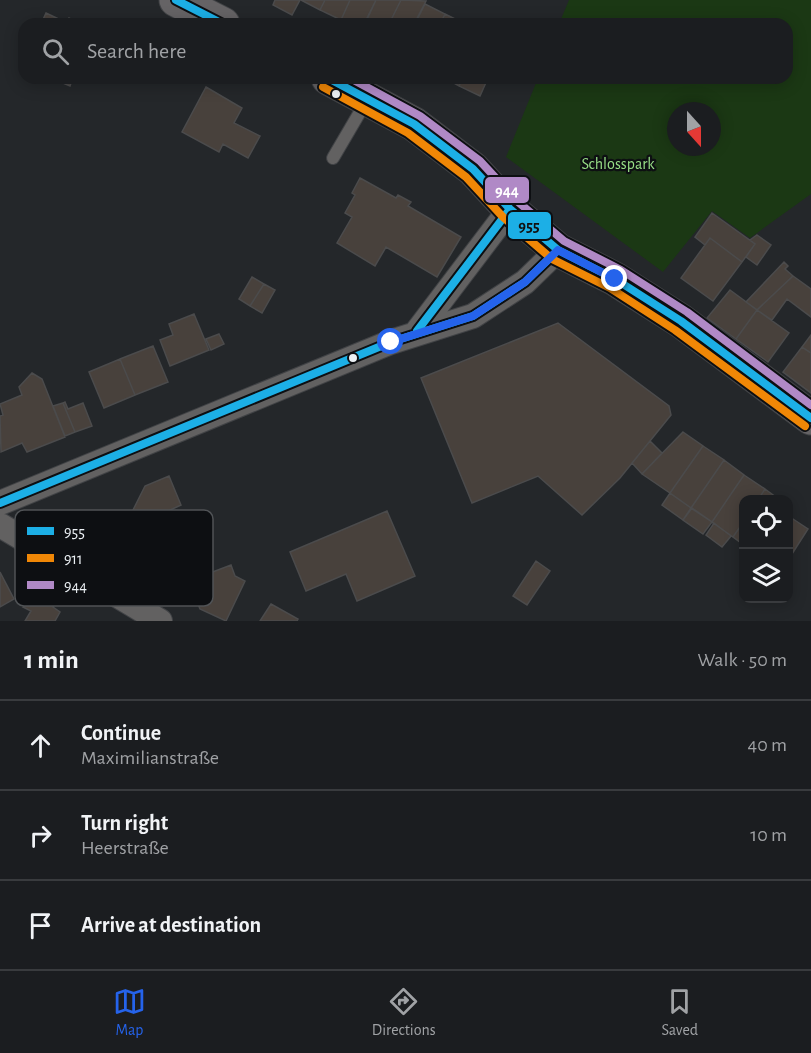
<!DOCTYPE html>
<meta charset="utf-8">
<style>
:root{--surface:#1b1d20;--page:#282a2d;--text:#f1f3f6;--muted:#a0a2a5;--line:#393b3e;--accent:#2563eb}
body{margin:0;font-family:"Alegreya Sans",sans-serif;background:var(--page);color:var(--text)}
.controls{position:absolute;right:18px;bottom:18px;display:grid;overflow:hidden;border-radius:12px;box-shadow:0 3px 15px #0003}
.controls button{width:54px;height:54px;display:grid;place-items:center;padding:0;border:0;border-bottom:2px solid var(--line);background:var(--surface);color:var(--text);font:30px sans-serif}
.compass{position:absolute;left:667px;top:102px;width:54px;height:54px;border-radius:50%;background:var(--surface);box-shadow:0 3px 15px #0003;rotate:159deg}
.stop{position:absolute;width:18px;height:18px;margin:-14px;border:4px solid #2563eb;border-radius:50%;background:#fff}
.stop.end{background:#2563eb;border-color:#fff;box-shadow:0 2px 6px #0008}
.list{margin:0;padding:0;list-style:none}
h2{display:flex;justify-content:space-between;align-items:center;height:78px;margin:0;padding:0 24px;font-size:26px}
h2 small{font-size:20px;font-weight:400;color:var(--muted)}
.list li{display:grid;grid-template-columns:39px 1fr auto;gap:18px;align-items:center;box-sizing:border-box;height:90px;padding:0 24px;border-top:2px solid var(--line)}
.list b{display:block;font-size:22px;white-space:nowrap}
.list p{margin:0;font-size:20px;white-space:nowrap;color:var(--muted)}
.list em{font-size:20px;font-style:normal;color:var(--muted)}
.icon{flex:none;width:33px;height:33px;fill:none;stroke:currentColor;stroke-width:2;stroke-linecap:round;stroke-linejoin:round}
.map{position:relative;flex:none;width:811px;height:621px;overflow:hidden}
.search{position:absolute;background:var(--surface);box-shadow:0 3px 15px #0003;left:18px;right:18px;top:18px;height:66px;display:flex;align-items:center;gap:15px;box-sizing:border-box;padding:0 21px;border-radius:18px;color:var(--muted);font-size:22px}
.sheet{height:348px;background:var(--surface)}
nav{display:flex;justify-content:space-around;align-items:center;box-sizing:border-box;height:84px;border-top:2px solid var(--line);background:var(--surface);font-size:16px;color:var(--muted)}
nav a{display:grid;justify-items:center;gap:3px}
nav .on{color:var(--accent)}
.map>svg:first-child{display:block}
</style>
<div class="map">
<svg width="811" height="621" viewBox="0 0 811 621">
<rect width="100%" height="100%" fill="#24272a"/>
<path fill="#1b3814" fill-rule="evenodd" d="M569 0H811V194L750 238 712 211 663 272 506 157 538 78H787V24H559ZM676 111H712V147H676Z"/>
<path fill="#48413c" stroke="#4b4b4c" stroke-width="1.5" d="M275 0H300L292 15 273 5Z
M301 0H325L320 10Z
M325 0H350L341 20 320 10Z
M350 0H376L364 24H349L341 20Z
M376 0H401L389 24H365Z
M401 0 426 1 414 24H389Z
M425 4 445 14 440 24H415Z
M46 13 67 23 69 18 81 24H41Z
M445 14 465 24H440Z
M51 78H78L76 81 72 80 70 86Z
M445 78H463L459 86Z
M463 78H488L480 96 459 86Z
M206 87 242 108 234 123 260 136 248 158 223 144 219 152 182 132Z
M360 178 396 198 398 195 411 202 408 206 461 237 437 277 386 247 375 266 337 243 352 217 345 213 355 195 352 193Z
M712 213 755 244 742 262 710 238 705 245 695 237Z
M757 235 771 245 757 265 746 257 755 244 750 240Z
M710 238 742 262 713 301 681 278Z
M784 262 788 266 785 269 793 276 757 310 746 302Z
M793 276 811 289V317L787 299 772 320 757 310Z
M252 277 264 284 250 306 239 299Z
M264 284 275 290 262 313 250 306Z
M730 290 757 310 736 339 707 318Z
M757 310 789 333 768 362 736 339Z
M194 314 209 350 170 366 160 340 173 335 169 324Z
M558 323 669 406 671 415 620 478 582 515 538 476 472 503 421 378Z
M219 334 224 344 211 350 206 339Z
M811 335V353L802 347Z
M153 346 168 382 135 395 120 359Z
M802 347 811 353V393L783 372Z
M120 359 135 395 104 408 89 372Z
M32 373 42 379 65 437 27 452 22 443 1 452 0 416 3 415 0 404 22 395 19 387Z
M65 402 68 409 83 403 92 426 75 432 63 403Z
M63 403 75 432 65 436 53 406Z
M683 432 703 446 670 493 642 474Z
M650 441 662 453 642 474 632 463Z
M703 446 724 460 691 508 670 493Z
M724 460 744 475 712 522 691 508Z
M744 475 765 489 758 500H744V521L733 537 712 522Z
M169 476 181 505 168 511 171 512 162 532 129 518 145 486Z
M765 489 780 500H758Z
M670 493 691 508 683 520 662 505Z
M692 508 712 522 703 534 683 520Z
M387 511 415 576 357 601 346 574 306 591 290 552Z
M793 519 808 529 792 554 788 552V525Z
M744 521V545L733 537Z
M714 523 731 536 722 547 706 535Z
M536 561 550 571 527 605 513 596Z
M231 565 235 576 245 581 226 621 200 609 189 581Z
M0 572 14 599 0 607Z
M40 593 55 603 53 607 60 612 55 621H25L31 611 23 607Z
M271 604 298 619 297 621H260Z"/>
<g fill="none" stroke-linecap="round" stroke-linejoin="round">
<defs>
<path id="service" d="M333 158 367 100"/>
<path id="minor" d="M416 333 510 209
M0 503 391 342 473 316 525 282 558 250
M0 525 160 621"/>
<path id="secondary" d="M176 0 223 24
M328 78 414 124 473 169 510 209 558 250 615 279 681 321 811 418"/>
</defs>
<use href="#service" stroke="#414346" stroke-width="14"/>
<use href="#minor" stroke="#414346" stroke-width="26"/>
<use href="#secondary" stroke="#414346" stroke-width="35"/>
<use href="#service" stroke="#626161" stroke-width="12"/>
<use href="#minor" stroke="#626161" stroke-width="24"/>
<use href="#secondary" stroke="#656365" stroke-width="33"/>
<defs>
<path id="bus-1" d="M176 0 223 24
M328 78 414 124 473 169 510 209 558 250 615 279 681 321 811 418
M417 331 510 209
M0 503 391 342 473 316 525 282 558 250"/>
<path id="bus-2" d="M323 87 408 133 466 177 503 217 552 259 610 288 675 330 805 426"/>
<path id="bus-3" d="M350 78 420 116 480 161 517 201 564 241 621 270 687 312 811 405"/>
</defs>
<use href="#bus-1" stroke="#0d0f12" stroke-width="12"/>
<use href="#bus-2" stroke="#0d0f12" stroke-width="12"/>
<use href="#bus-3" stroke="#0d0f12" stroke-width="12"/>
<use href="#bus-1" stroke="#1cafe6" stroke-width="8"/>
<use href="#bus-2" stroke="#f08706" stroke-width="8"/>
<use href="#bus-3" stroke="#b089c6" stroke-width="8"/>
</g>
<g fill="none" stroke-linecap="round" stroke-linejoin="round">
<path stroke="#2563eb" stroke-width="8" d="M391 342 473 316 525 282 558 250 615 279"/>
</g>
<g fill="#ecf1f5" stroke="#0d0f12" stroke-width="2">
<circle cx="336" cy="94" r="5"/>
<circle cx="353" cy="358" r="5"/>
</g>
<g text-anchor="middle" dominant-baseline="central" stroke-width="4.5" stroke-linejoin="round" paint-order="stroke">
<g font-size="16" fill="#98df87" stroke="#0d0f12">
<text x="618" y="164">Schlosspark</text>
</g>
</g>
<rect x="15" y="510" width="198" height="96" rx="9" fill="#0d0f12" stroke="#505356" stroke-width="1.5"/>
<rect x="27" y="527" width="27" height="8" fill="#1cafe6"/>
<rect x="27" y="554" width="27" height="8" fill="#f08706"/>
<rect x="27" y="581" width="27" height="8" fill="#b089c6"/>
<g font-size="16" fill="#ecf1f5">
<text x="64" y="537">955</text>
<text x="64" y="564">911</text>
<text x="64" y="591">944</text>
</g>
<g stroke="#0d0f12" stroke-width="2">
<rect x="484" y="176" width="46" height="28" rx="6" fill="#b089c6"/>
<rect x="507" y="211" width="45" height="29" rx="6" fill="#1cafe6"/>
</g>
<g font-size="16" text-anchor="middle" font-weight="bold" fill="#fff">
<text x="507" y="196">944</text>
</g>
<g font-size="16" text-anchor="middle" font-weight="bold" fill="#111">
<text x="529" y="231">955</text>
</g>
</svg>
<div class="controls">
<button><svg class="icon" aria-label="locate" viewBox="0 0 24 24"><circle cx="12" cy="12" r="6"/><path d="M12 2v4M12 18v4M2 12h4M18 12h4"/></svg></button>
<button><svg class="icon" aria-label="layers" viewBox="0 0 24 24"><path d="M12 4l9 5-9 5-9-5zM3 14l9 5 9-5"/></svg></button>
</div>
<svg class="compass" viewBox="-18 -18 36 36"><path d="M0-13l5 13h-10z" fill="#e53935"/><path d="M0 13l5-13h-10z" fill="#a0a2a5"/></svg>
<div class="stop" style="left:391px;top:342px"></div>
<div class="stop end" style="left:615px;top:279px"></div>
<div class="search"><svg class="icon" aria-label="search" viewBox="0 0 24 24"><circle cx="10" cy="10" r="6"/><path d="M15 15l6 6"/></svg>Search here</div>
</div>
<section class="sheet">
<h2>1 min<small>Walk · 50 m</small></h2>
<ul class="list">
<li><svg class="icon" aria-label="ahead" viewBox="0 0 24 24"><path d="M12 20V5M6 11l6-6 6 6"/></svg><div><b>Continue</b><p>Maximilianstraße</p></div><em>40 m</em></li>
<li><svg class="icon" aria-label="right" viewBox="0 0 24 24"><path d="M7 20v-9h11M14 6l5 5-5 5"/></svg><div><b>Turn right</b><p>Heerstraße</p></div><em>10 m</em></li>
<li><svg class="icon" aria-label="arrive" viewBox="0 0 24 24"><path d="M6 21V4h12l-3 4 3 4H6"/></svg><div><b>Arrive at destination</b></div></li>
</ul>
</section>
<nav>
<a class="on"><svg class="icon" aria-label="map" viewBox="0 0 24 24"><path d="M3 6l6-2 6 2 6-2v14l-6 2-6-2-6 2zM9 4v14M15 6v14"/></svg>Map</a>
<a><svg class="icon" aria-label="directions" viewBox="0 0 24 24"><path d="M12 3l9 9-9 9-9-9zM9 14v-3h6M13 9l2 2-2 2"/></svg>Directions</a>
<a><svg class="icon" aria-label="saved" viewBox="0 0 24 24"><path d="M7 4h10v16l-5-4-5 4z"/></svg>Saved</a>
</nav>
